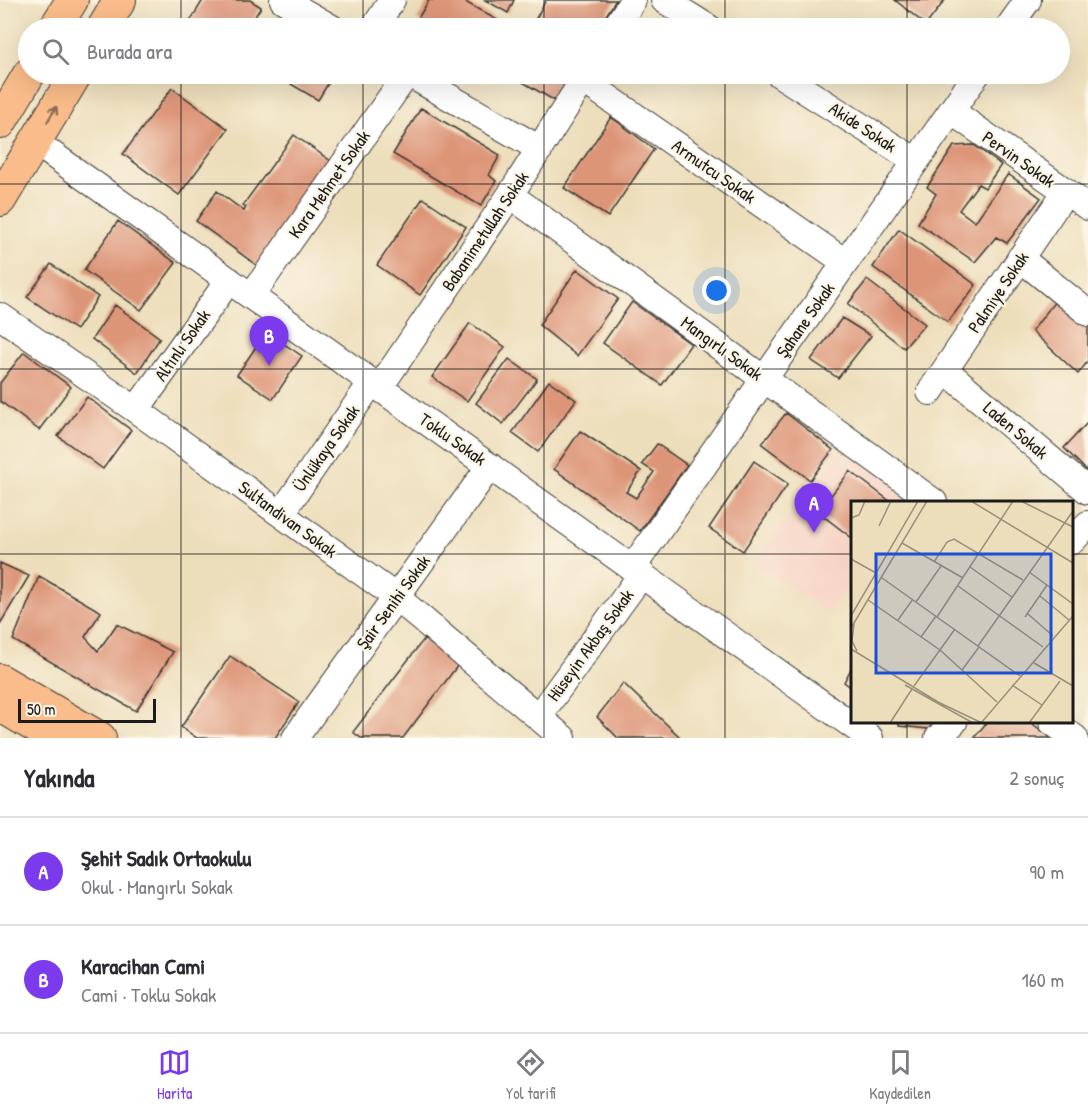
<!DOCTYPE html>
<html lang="tr">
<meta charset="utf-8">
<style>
:root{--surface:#fff;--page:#f2f2f3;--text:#2b2b33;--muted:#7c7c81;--line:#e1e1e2;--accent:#7c3aed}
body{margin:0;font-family:"Patrick Hand",sans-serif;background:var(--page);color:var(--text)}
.scale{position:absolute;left:18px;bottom:15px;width:138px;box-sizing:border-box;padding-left:6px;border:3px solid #1c1c1c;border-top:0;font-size:16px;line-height:21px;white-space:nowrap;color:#1c1c1c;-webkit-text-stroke:4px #fcf5e5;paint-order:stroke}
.you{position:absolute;left:717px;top:291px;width:21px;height:21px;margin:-15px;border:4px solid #fff;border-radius:50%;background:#1a73e8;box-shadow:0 0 0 9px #1a73e833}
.badge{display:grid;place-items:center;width:39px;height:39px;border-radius:50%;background:var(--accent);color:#fff;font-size:20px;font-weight:700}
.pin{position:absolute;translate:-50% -50px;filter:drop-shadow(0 2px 3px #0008)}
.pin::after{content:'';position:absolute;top:32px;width:21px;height:18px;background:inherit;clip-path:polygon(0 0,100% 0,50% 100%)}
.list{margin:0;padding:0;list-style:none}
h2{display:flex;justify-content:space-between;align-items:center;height:78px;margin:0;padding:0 24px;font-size:26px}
h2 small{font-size:20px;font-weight:400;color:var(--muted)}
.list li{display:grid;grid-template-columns:39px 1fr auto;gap:18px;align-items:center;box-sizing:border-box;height:108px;padding:0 24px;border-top:2px solid var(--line)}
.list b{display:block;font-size:22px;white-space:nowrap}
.list p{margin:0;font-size:20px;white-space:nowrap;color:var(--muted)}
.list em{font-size:20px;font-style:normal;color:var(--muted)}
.icon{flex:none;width:33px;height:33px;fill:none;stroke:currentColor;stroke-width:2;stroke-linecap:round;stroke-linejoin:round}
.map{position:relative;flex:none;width:1088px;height:738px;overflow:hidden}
.search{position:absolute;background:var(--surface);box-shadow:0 6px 24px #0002;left:18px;right:18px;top:18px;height:66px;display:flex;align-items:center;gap:15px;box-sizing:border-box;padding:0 21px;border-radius:33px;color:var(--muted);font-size:22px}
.sheet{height:294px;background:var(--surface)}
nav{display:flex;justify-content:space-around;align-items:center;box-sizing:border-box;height:84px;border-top:2px solid var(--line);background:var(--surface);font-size:16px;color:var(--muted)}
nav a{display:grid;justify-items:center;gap:3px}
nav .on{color:var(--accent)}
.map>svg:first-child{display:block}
</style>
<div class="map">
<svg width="1088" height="738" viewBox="0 0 1088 738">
<rect width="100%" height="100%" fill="#fcf5e5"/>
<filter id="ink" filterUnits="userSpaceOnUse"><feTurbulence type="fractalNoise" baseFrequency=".0167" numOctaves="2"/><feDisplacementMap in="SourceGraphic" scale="12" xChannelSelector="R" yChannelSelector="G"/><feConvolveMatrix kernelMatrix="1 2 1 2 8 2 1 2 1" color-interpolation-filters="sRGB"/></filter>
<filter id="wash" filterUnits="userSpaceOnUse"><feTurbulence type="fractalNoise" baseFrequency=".008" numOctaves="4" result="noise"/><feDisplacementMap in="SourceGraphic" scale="24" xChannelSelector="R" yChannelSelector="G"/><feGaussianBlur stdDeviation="1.35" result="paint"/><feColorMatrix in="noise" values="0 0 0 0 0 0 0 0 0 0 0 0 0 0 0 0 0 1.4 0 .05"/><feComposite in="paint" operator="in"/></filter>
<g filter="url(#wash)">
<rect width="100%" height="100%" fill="#eddebb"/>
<path fill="#f6d2c3" d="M846 443 922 502H852V593L845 589 829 613 752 563Z"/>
<g id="blocks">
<path fill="#dd9578" d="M203 0H250L261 7 248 28H186Z
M429 0H462L511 28H431L417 20Z
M485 0H514L508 13Z
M546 0H616L598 28H545L534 22Z
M895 0H945L926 25Z
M287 7 323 28H274Z
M274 74H334L318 100Z
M509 74H571L555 101Z
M172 88 228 129 179 195 123 154Z
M421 108 500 155 489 175 496 181 481 206 393 154Z
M611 117 654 149 608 217 564 188Z
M294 135 335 164 259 267 196 221 217 191 244 211 246 207 243 205Z
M974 145 1001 165 985 188 978 184 959 210 975 222 1008 174 1041 198 1007 243 996 237 975 262 918 223 936 194 927 187 954 146Z
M423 198 466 227 420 295 377 265Z
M118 221 176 263 141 310 84 270Z
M899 229 976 285 948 322 873 267Z
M51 264 98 297 76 330 27 297Z
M577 269 618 299 577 356 539 325Z
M867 280 925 324 904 348 848 304Z
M1059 296 1088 321V361L1078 374 1032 331Z
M632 302 691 344 662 385 603 343Z
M115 305 160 338 137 373 92 339Z
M842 318 871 336 838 378 811 360Z
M470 323 505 347 467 401 432 377Z
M266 332 302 356 273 399 237 375Z
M24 352 71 387 39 430 0 401V383Z
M509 359 537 379 503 424 476 403Z
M549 381 576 400 538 452 512 433Z
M87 397 131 430 103 469 58 436Z
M786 413 833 450 810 480 762 444Z
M1088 422V472L1064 448Z
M580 431 641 471 626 492 636 498 654 472 642 464 657 444 687 465 640 531 554 469Z
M754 461 788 484 743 551 709 528Z
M850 471 891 502H852V538L818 512Z
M0 563 29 576 0 624Z
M39 576 101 612 85 637 98 651 117 624 173 652 136 711 13 640Z
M424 639 458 665 403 738H361L353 732Z
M230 656 299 702 275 738H197L181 727Z
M852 667V688L844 682Z
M623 683 681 738H618L597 717Z
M899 722H938V730L899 726Z
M987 722H1030L1051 738H974Z"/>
</g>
</g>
<g filter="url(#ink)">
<use href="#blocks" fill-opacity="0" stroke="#3b3934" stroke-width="1.5"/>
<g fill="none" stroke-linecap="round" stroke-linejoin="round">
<defs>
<path id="minor" d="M283 0 332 28
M664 0 709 28
M374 28 392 0
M615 28 633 0
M1008 28 1028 0
M409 74 540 149
M779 74 916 161
M583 80 845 262
M951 111 1088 207
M35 142 870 738
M510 195 934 502
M1020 258 1088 313
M252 295 407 74
M0 316 136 410 396 597 563 738
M945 370 1088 491
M380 387 510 195 587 74
M930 392 1066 191
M136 410 229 280
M281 514 372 382
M1072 541 1088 524
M633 567 977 74
M538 717 642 574
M1052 722 1075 738
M295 738 490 466
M938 738 954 722"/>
<path id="major" d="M55 28 72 0
M103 28 120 0
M0 123 29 74
M0 200 76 74
M0 680 100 738
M0 705 54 738"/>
</defs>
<use href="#minor" stroke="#3b3934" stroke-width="28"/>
<use href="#major" stroke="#3b3934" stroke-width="34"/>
<use href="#minor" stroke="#fff" stroke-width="26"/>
<use href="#major" stroke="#f9bc8a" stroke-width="32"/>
</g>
<defs><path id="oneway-shaft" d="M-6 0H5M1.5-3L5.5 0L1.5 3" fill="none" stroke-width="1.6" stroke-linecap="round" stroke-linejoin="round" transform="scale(1.5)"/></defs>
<use stroke="#8a6c53" href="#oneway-shaft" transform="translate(52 114) rotate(-59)"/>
</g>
<path fill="none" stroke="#1c1c1c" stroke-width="1.5" stroke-opacity="0.55" d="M181 0V28M363 0V28M544 0V28M725 0V28M907 0V28M181 74V738M363 74V738M544 74V738M725 74V738M907 74V502M0 184H1088M0 369H1088M0 554H852M1072 554H1088M907 722V738"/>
<g text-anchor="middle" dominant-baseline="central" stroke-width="4.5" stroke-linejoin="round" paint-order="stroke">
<g font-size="18" fill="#1c1c1c" stroke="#fcf5e5">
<text transform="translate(863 127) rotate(33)">Akide Sokak</text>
<text transform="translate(1019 159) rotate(35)">Pervin Sokak</text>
<text transform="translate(714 171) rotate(35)">Armutcu Sokak</text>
<text transform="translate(329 184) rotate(-55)">Kara Mehmet Sokak</text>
<text transform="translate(485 231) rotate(-56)">Babanimetullah Sokak</text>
<text transform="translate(998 292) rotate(-56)">Palmiye Sokak</text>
<text transform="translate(805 320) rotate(-55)">Şahane Sokak</text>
<text transform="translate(182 345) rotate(-55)">Altınlı Sokak</text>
<text transform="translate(722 348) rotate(36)">Mangırlı Sokak</text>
<text transform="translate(1016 430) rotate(40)">Laden Sokak</text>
<text transform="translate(453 439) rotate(35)">Toklu Sokak</text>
<text transform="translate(326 448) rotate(-55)">Ünlükaya Sokak</text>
<text transform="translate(288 519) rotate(36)">Sultandivan Sokak</text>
<text transform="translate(393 602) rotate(-54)">Şair Senihi Sokak</text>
<text transform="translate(590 645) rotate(-54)">Hüseyin Akbaş Sokak</text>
</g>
</g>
<g transform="translate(851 501)">
<rect width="222" height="222" fill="#eddebb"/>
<path fill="none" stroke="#99907b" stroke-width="1.5" d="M120 0 222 62M170 0 222 26M0 17 8 14 14 0M28 25 40 0M51 42 112 77M0 58 25 72M83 61 96 41 103 38 172 79M119 66 161 96M178 71 222 103M31 77 169 175M107 85 192 146M189 95 218 119M17 99 89 149 146 201M65 101 90 65M177 113 202 135M0 115 67 0M86 116 162 0M174 116 196 84M47 119 62 98M3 123 1 140 6 150M0 127 76 0M70 136 85 115M127 145 222 10M0 148 87 201 131 222M183 162 222 185M111 169 128 146M54 184 122 222M161 184 191 204M63 185 104 128M39 222 61 188M130 222 222 115M178 222 209 180"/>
<path fill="#1d4ed8" fill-opacity="0.15" stroke="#1d4ed8" stroke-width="3" d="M25 53H200V172H25Z"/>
<rect width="222" height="222" fill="none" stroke="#1c1c1c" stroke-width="3"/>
</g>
</svg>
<div class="scale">50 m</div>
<div class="you"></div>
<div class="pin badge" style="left:814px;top:533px">A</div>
<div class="pin badge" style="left:269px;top:366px">B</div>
<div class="search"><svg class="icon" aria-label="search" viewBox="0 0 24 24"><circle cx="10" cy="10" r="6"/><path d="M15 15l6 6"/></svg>Burada ara</div>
</div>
<section class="sheet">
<h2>Yakında<small>2 sonuç</small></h2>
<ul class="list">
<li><span class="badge">A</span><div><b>Şehit Sadık Ortaokulu</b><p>Okul · Mangırlı Sokak</p></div><em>90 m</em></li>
<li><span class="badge">B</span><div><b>Karacihan Cami</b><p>Cami · Toklu Sokak</p></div><em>160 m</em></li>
</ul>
</section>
<nav>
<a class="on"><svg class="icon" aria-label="map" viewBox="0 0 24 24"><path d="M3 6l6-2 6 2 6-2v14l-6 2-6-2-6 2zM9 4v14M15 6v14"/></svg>Harita</a>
<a><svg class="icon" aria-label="directions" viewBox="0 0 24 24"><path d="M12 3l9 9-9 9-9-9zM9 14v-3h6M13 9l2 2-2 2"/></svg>Yol tarifi</a>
<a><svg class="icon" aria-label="saved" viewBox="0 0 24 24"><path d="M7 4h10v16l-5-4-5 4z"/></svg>Kaydedilen</a>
</nav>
